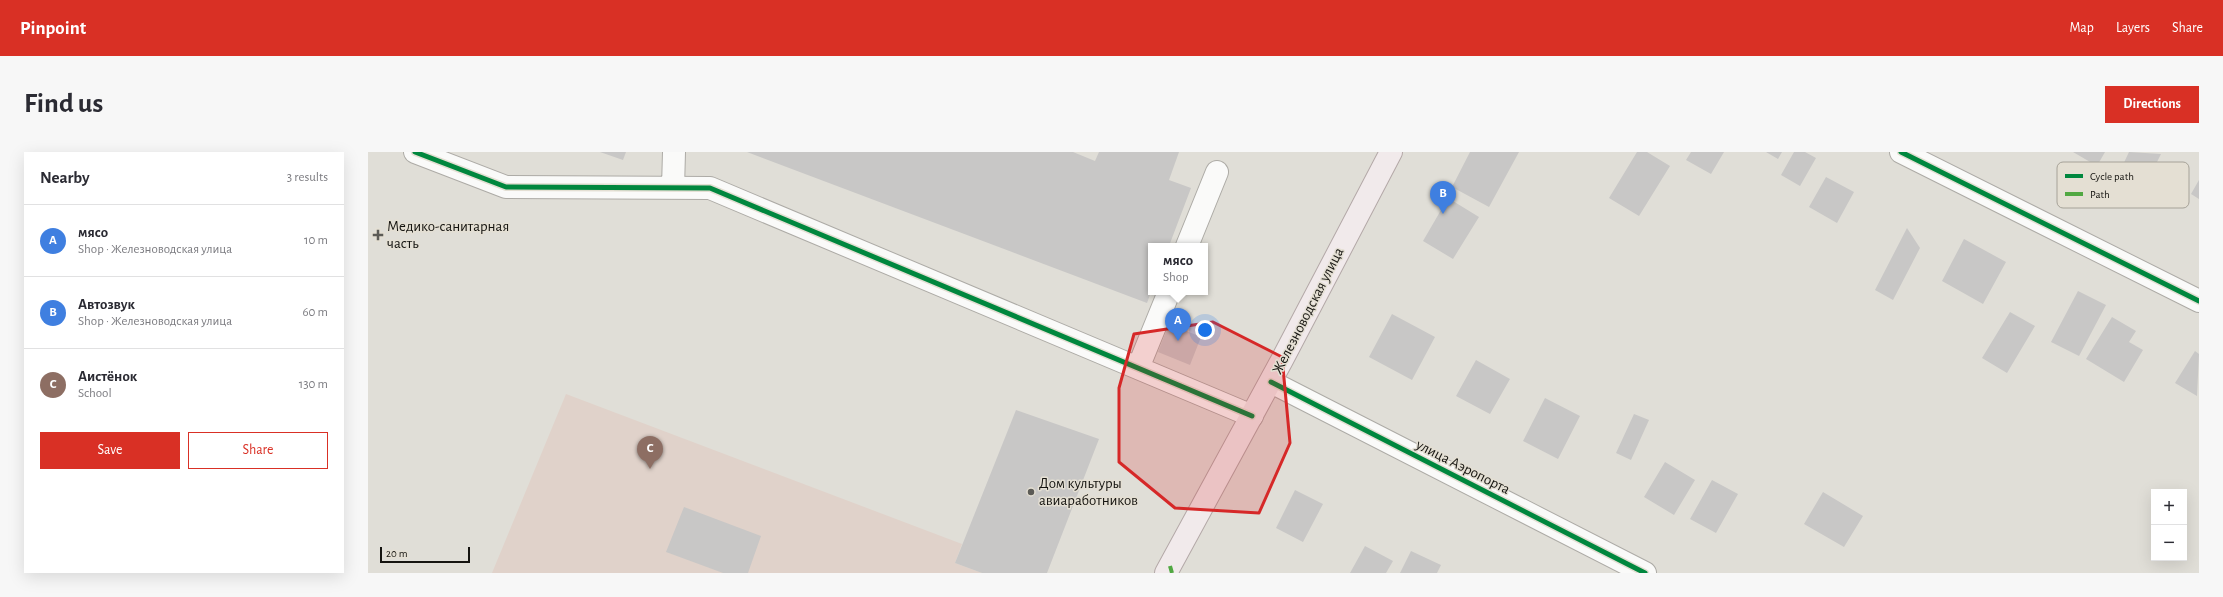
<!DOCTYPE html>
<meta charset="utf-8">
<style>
:root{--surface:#fff;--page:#f7f7f7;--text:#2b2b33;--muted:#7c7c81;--line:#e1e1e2;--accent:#d93025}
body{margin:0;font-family:"Alegreya Sans",sans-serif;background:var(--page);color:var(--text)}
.controls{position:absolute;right:12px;bottom:12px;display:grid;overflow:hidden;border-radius:0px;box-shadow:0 4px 16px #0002}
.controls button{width:36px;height:36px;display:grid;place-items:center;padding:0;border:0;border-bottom:1px solid var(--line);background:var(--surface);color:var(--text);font:20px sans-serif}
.scale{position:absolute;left:12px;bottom:10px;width:90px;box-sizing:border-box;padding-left:4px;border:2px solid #151410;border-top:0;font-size:11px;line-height:14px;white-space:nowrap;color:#151410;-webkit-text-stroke:3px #e4dfd3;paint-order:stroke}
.you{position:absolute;left:837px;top:178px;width:14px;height:14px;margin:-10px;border:3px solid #fff;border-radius:50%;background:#1a73e8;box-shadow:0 0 0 6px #1a73e833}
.badge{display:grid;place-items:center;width:26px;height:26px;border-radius:50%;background:var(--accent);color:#fff;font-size:13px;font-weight:700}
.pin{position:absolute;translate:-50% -33px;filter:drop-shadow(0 1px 2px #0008)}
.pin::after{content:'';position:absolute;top:21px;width:14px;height:12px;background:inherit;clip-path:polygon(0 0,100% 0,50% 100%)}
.popup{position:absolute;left:780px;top:91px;width:60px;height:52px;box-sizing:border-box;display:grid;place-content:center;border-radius:0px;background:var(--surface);filter:drop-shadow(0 1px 3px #0005);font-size:13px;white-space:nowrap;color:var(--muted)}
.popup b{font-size:15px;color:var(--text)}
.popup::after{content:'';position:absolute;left:50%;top:100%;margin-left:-8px;border:8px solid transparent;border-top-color:var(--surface)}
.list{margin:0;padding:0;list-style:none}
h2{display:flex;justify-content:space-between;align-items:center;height:52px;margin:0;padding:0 16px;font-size:17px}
h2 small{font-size:13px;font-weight:400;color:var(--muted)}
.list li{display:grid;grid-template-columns:26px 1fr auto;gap:12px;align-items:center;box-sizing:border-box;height:72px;padding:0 16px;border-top:1px solid var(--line)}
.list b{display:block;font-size:15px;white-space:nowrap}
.list p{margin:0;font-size:13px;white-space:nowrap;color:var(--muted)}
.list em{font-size:13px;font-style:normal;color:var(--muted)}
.actions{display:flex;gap:8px;padding:12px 16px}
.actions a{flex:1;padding:9px 0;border:1px solid var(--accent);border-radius:0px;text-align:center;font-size:14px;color:var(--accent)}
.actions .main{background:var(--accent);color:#fff}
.map{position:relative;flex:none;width:1831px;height:421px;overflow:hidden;border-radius:0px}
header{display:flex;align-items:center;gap:24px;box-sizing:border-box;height:56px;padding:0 20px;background:var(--accent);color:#fff}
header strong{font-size:19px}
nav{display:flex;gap:22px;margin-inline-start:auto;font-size:14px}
.intro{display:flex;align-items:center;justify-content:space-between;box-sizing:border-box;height:96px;padding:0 24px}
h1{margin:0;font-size:28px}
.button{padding:10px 18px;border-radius:0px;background:var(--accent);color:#fff;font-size:14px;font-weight:700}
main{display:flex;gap:24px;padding:0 24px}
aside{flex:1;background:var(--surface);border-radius:0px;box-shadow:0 4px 16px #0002}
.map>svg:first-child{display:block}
</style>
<header>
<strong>Pinpoint</strong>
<nav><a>Map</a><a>Layers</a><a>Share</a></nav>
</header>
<div class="intro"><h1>Find us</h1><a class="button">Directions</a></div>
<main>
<aside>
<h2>Nearby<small>3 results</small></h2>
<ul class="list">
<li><span class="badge" style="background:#3f7fe0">A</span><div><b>мясо</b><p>Shop · Железноводская улица</p></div><em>10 m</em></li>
<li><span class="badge" style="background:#3f7fe0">B</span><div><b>Автозвук</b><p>Shop · Железноводская улица</p></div><em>60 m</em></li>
<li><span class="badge" style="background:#8d6e63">C</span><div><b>Аистёнок</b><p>School</p></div><em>130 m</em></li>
</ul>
<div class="actions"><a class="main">Save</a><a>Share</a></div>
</aside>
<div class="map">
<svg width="1831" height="421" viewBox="0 0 1831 421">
<rect width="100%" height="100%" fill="#e0ded7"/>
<path fill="#e0d2ca" d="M198 242 594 392 587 411 614 421H124Z"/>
<path fill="#c8c7c6" d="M232 0H258L255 8Z
M379 0H705L727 9 731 0H811L801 28 823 36 801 94H783V140L779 151Z
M1102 0H1151L1121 55 1084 35Z
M1269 0H1279L1302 14 1271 64 1241 46Z
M1323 0H1356L1343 22 1318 8Z
M1398 0H1414L1410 7Z
M1426 0H1437L1448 6 1432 34 1413 23Z
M1705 0H1737L1729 14Z
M1761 0 1793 2 1779 30 1753 17Z
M1458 25 1486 40 1469 71 1441 55Z
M1831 28V47L1823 42Z
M1080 46 1111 65 1085 107 1055 89Z
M1539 76 1552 96 1525 148 1507 138Z
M1596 87 1638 110 1615 152 1574 129Z
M1710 139 1738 153 1711 204 1683 190Z
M1642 160 1667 174 1639 221 1614 206Z
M1024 162 1067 185 1044 228 1001 205Z
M1744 165 1768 179 1761 190 1775 198 1756 230 1718 207Z
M801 172 833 185 822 213 790 200Z
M1827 199 1831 202 1829 244 1807 231Z
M1108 208 1142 227 1122 262 1088 244Z
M1177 246 1212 264 1190 307 1155 289Z
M648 258 731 287 679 421H614L587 411Z
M1266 262 1281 268 1263 308 1248 301Z
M1297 310 1327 328 1306 363 1276 345Z
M1344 328 1370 342 1348 381 1322 367Z
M927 338 955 352 935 390 908 376Z
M1455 340 1495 364 1476 395 1436 372Z
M316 355 393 384 380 421H355L298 400Z
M997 394 1025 409 1018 421H982Z
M1043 399 1073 413 1069 421H1032Z"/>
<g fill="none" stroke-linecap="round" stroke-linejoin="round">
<defs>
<path id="minor" d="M47 0 138 35 342 36 884 264
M1533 0 1831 149
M305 36 306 0
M819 94 849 20
M770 216 801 140
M903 230 1277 421"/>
<path id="major" d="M798 421 914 208 1023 0"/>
</defs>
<use href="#minor" stroke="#adaba6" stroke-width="24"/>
<use href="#major" stroke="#b3a8a7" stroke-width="24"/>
<use href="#minor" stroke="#fafaf9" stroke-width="22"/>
<use href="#major" stroke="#f1eaeb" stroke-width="22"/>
<path stroke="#51a842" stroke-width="4" stroke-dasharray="8 4" stroke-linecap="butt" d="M802 414 804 421"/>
<defs>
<path id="cycleway" d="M47 0 138 35 342 36 884 264
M1533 0 1831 149
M903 230 1277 421"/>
</defs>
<use href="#cycleway" stroke="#e4dfd3" stroke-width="8"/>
<use href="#cycleway" stroke="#00873e" stroke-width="5"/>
</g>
<path fill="#d62828" fill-opacity="0.2" stroke="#d62828" stroke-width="3" stroke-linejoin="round" d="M845 170 914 205 922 291 891 361 807 356 751 310V236L766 182Z"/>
<g fill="#5c5b56" stroke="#e4dfd3" stroke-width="1.5">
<path d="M8 77h4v4h4v4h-4v4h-4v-4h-4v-4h4z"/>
<circle cx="663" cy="340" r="4"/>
</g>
<g text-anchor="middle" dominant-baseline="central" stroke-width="3" stroke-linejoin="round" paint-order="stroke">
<g font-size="15" fill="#151410" stroke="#e4dfd3" text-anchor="start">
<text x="19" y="74">Медико-санитарная<tspan x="19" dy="17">часть</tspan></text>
<text x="671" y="331">Дом культуры<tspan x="671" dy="17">авиаработников</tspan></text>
</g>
<g font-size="15" fill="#151410" stroke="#e4dfd3">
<text transform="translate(940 159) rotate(-63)">Железноводская улица</text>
<text transform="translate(1095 315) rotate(27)">улица Аэропорта</text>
</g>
</g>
<rect x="1689" y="10" width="132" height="46" rx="6" fill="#e4dfd3" stroke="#a6a298" stroke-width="1"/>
<rect x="1697" y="22" width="18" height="4" fill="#00873e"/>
<rect x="1697" y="40" width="18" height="4" fill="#51a842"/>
<g font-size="11" fill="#151410">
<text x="1722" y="28">Cycle path</text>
<text x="1722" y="46">Path</text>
</g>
</svg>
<div class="controls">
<button>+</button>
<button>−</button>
</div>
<div class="scale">20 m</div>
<div class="you"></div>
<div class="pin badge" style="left:810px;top:189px;background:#3f7fe0">A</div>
<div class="popup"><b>мясо</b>Shop</div>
<div class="pin badge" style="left:1075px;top:62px;background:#3f7fe0">B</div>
<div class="pin badge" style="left:282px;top:317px;background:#8d6e63">C</div>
</div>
</main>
